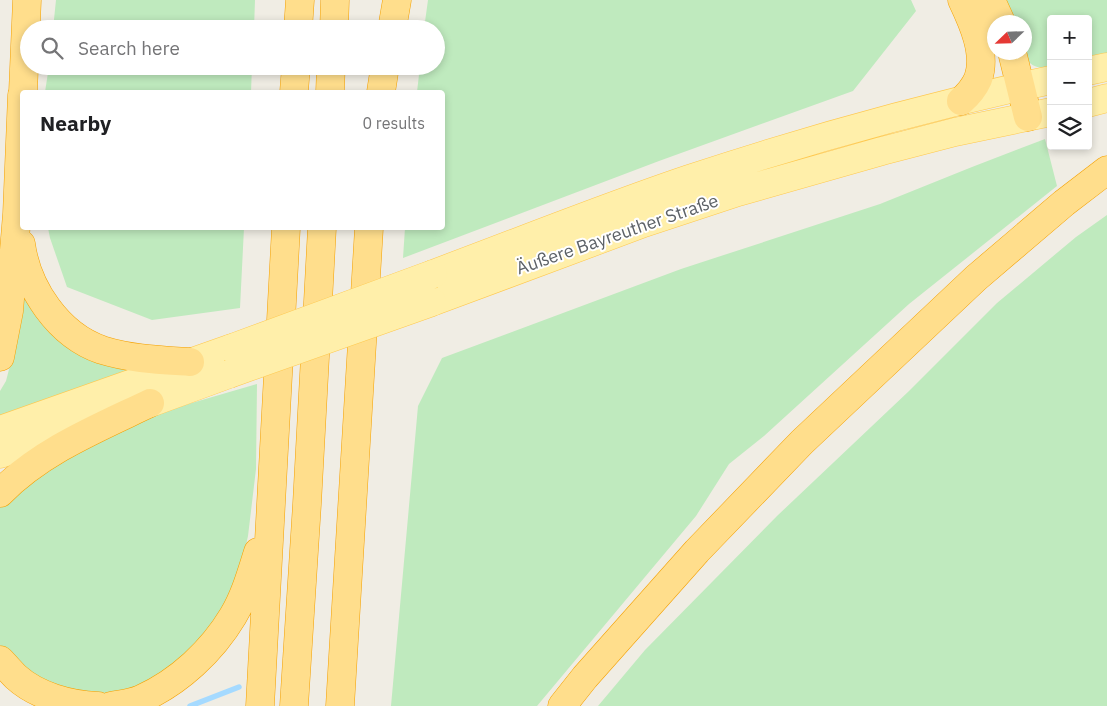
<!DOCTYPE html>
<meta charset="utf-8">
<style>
:root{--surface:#fff;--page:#f6f6f6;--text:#202124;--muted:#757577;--line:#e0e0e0}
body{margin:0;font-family:"IBM Plex Sans",sans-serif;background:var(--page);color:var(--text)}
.controls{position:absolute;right:15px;top:15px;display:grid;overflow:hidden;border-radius:5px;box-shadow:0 2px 8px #0003}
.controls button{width:45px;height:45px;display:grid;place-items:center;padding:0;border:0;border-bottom:1px solid var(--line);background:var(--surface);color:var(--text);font:25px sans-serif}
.compass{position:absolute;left:987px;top:15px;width:45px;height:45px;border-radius:50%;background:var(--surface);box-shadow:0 2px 8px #0003;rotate:247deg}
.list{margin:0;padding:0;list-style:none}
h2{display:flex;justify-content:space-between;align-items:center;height:65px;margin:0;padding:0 20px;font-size:21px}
h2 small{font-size:16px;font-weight:400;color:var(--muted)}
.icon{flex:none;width:28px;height:28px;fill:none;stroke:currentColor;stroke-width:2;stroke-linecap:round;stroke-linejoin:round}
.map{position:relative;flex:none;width:1107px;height:706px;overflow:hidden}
.search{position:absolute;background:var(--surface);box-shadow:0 2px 8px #0003;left:20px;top:20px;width:425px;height:55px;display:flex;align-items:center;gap:12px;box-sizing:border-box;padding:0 18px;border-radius:28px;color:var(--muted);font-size:19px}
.panel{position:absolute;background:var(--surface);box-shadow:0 2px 8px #0003;left:20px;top:90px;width:425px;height:140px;border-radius:5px}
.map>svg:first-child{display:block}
</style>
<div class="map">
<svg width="1107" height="706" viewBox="0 0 1107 706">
<rect width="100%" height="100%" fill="#f0ede4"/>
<path fill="#bfeabe" d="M56 0H255L254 29H53Z
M428 0H911L916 11 853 91 659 161 403 258 405 228H442V92H417L420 66H436V29H424Z
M1002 0H1107V56L1088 60V19H1051V68C1018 70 1024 46 1024 22H1013Z
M49 66H252L251 92H45Z
M1045 139 1057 186 909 304 764 436 729 464 696 516 537 706H391L418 406 442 358 681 269 880 204 972 167Z
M1107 215V706H598L645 650 777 516 909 391 997 303 1076 237Z
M48 228H244L240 308 152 320 67 287 50 238Z
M19 265 27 290 142 365 0 418V391L6 381 15 346Z
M257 384 256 469 248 536 240 572 228 603 183 661 138 688 108 697 40 682 13 661 0 645V506L12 491 91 441 178 407Z"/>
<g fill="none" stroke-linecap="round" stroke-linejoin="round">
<path stroke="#a5daff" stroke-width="5.5" d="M190 706 239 687"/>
<defs>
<path id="primary" d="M1088 71 1107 67
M1088 103 1107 98
M433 274C519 242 603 208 689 179 807 140 929 106 1051 80
M432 302 644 223 738 192 882 151 955 132 1051 112
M0 430 232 348
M0 454 150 403 229 374"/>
<path id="highway" d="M991 0 1001 22
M298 29 300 0
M334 29 335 0
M392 29 397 0
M1012 52 1028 117
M23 92 27 0
M294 92 296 66
M330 92 331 66
M381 92 385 66
M961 101C968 95 974 88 978 79 987 54 973 23 962 0
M21 244C27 288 58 335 102 350 131 359 160 360 190 362
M0 357 9 311 17 214 22 95
M0 493C41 451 98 428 150 403
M0 660C5 665 11 672 16 677 37 696 70 705 98 706
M111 706C121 704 132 703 141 699 179 682 212 651 233 616 245 596 251 574 258 552
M260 706 286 228
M294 706 307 504 322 228
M340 706 369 228
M562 706 585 677 697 551 802 442 976 278 1064 203 1107 170"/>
</defs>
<use href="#primary" stroke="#ffc84e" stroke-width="29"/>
<use href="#highway" stroke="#f4a000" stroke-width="29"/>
<use href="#primary" stroke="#ffefaa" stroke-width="28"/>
<use href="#highway" stroke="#ffde8c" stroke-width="28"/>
<defs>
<path id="primary-bridge" d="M232 348 433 274
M229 374 432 302"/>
</defs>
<use href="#primary-bridge" stroke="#ffc84e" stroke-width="29" stroke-linecap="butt"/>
<use href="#primary-bridge" stroke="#ffefaa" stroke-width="28"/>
</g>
<g text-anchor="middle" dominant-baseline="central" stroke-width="4" stroke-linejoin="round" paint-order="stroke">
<g font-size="18" fill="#5c6166" stroke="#fff">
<text transform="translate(617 234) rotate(-19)">Äußere Bayreuther Straße</text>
</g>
</g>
</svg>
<div class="controls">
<button>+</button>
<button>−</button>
<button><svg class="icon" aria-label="layers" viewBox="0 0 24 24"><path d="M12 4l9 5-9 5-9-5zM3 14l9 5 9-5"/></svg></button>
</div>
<svg class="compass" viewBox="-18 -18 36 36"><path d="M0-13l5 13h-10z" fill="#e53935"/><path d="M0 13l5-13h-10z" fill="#757577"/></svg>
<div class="search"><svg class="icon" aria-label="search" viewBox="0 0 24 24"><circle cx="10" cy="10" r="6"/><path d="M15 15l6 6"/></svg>Search here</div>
<section class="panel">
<h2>Nearby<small>0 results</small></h2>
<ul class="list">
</ul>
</section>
</div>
